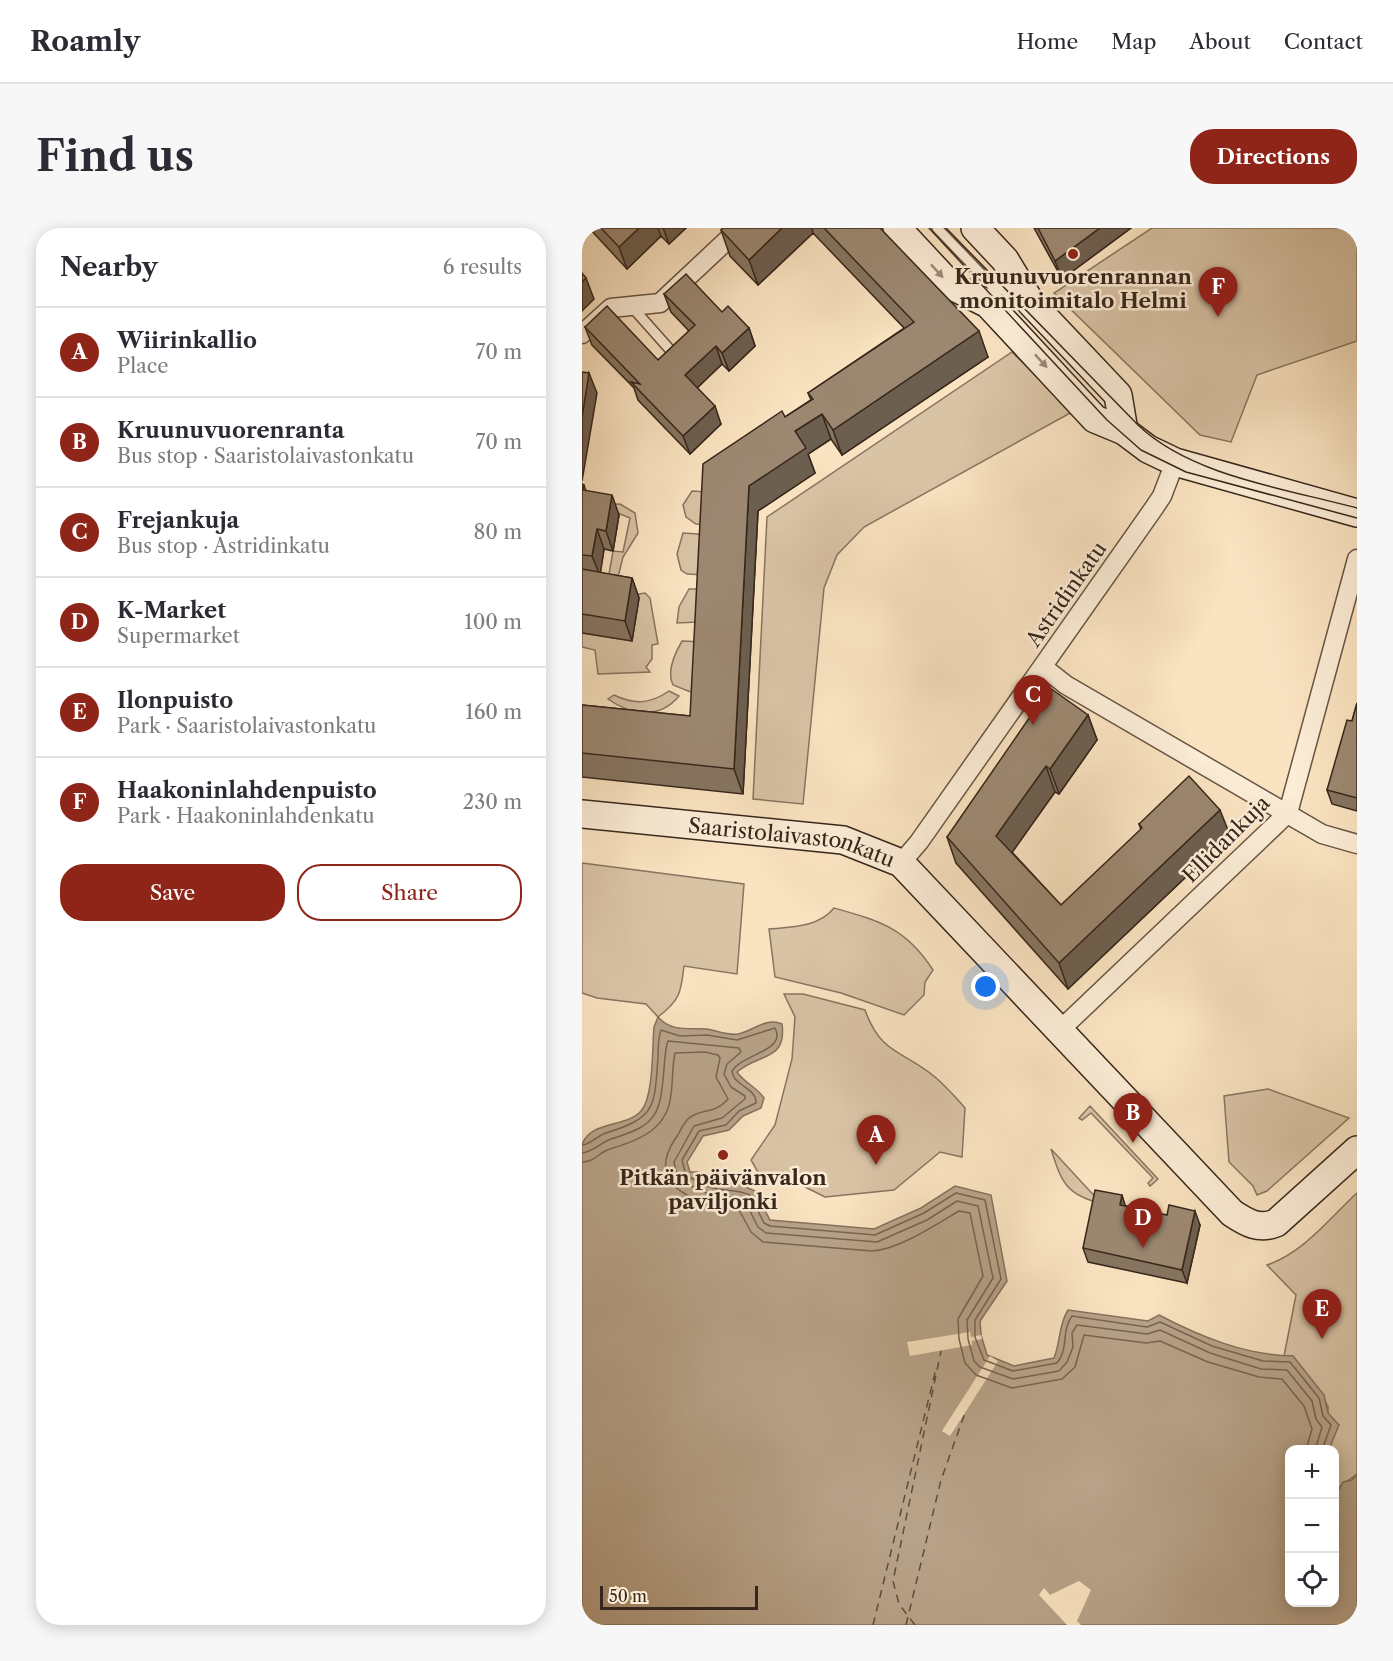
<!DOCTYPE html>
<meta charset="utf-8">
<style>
:root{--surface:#fff;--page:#f7f7f7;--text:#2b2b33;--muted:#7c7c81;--line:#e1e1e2;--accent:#8f2418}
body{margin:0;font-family:"Libre Caslon Text",serif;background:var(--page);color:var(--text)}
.controls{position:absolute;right:18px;bottom:18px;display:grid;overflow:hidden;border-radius:12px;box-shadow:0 3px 15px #0003}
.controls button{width:54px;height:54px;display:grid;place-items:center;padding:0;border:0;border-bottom:2px solid var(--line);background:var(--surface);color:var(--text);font:30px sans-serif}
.scale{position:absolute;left:18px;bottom:15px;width:158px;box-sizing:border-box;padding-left:6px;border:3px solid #37261b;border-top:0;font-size:16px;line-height:21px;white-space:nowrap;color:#37261b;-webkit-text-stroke:4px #fcedd7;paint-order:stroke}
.you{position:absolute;left:404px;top:759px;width:21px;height:21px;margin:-15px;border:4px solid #fff;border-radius:50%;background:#1a73e8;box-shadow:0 0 0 9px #1a73e833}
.badge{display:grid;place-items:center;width:39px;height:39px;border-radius:50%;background:var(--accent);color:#fff;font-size:20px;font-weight:700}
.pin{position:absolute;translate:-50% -50px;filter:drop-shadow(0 2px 3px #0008)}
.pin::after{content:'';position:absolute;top:32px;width:21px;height:18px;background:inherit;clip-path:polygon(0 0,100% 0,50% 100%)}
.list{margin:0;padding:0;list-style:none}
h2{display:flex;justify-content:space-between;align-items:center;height:78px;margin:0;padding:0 24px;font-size:26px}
h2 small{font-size:20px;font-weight:400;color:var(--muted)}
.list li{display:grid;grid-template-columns:39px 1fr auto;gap:18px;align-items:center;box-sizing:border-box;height:90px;padding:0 24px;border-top:2px solid var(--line)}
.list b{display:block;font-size:22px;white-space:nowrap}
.list p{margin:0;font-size:20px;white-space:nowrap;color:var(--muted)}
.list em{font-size:20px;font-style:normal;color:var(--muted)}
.actions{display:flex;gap:12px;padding:18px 24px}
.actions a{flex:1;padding:14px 0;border:2px solid var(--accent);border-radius:24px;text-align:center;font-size:21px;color:var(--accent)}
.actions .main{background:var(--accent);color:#fff}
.icon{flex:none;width:33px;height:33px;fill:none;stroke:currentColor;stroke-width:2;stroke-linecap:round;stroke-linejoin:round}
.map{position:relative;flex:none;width:775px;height:1397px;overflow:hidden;border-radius:24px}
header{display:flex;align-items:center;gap:36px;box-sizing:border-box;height:84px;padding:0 30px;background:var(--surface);border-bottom:2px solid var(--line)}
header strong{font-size:28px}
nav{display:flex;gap:33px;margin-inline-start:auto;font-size:21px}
.intro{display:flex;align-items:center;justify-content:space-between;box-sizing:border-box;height:144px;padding:0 36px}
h1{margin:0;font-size:42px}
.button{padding:15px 27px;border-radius:24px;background:var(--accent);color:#fff;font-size:21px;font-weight:700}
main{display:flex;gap:36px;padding:0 36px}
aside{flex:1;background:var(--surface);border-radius:24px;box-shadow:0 3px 15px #0003}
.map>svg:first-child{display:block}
</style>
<header>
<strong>Roamly</strong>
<nav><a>Home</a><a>Map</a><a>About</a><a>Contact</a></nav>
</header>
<div class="intro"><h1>Find us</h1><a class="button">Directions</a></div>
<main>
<aside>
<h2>Nearby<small>6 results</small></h2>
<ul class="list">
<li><span class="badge">A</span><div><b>Wiirinkallio</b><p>Place</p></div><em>70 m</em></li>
<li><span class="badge">B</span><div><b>Kruunuvuorenranta</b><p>Bus stop · Saaristolaivastonkatu</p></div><em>70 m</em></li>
<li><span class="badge">C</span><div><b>Frejankuja</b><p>Bus stop · Astridinkatu</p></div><em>80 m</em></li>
<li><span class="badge">D</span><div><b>K-Market</b><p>Supermarket</p></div><em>100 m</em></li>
<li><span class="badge">E</span><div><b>Ilonpuisto</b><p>Park · Saaristolaivastonkatu</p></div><em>160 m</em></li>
<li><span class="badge">F</span><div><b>Haakoninlahdenpuisto</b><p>Park · Haakoninlahdenkatu</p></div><em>230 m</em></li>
</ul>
<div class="actions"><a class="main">Save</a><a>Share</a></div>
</aside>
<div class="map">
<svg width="775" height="1397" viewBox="0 0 775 1397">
<rect width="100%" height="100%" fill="#fae3c1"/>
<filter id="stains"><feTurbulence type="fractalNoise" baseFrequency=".00333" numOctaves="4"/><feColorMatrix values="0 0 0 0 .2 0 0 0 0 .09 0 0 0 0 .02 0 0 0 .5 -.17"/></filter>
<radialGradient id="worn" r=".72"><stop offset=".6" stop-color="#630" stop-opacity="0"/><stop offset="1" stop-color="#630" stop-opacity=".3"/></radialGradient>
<path fill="#d9c3a5" stroke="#887460" stroke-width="1.5" d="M570 0H775V113L675 147 649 214 618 207 472 65Z
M430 124 490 184 282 299 255 327 242 360 221 576 171 571 185 289Z
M110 263 124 264 128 297 114 296 104 289 101 277Z
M38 276 53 285 56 305 41 329 35 353 26 352 31 323 41 324 48 290 16 277Z
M101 305 116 306 127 316 123 347 105 346 99 342 95 326Z
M107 361H125L116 394 95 395 97 379Z
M63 365 68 370 76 416 70 417V431L64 439 68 444 16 446 13 422 0 419V405L50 413 46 368Z
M100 413 122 414 111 465 91 457C84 443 93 425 100 413Z
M87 463 97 468C78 491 50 488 26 471L32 467C53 477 68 476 87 463Z
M0 635 162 656 155 746 102 738C99 765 98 772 76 789L64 776 15 770 0 765Z
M252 680C298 693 324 700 351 742L343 754 342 767 322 787 259 765 193 749 187 701C210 699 237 699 252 680Z
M202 766H221L283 782C299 827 321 822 353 849 364 858 374 870 383 880L380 929 358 924 312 962 243 969 219 957 176 944 169 932 193 897 210 831 213 789Z
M686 861 767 890 685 963 675 967 671 958 647 934 642 868Z
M508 878 576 951 568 958 566 955 571 950 509 885 500 892 497 890Z
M469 921 518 974V975C484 967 479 953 469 921Z
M775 965V1246L759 1258 753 1269 752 1222 746 1220V1178L711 1128H702L714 1067 685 1037C721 1025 748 990 775 965Z"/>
<path fill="#b8a389" stroke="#84715d" stroke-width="1.5" d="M76 789C89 804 106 800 124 801 134 802 145 808 156 806 171 803 184 789 200 796 205 833 177 825 155 844 162 855 174 858 182 870L179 880 161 888 147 902 121 908 105 934 108 944H117L135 955H155L173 963 188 992 292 1001 339 980 373 958 409 967 425 1053 398 1093 399 1107 405 1127 432 1138 472 1130C479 1113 476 1098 486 1082L566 1093 577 1087C619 1109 663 1127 711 1128L742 1167 746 1185 757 1197 747 1221 708 1222V1374H752L753 1269 761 1254 770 1252 775 1246V1397H0V917C8 892 44 900 59 883 72 868 70 819 72 799Z"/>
<path fill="#fae3c1" d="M388 1104 389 1109 399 1107 400 1111 390 1113V1117L328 1128 325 1114Z
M408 1128 416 1133 368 1208 360 1203Z
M497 1353 509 1362 495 1393 499 1397H485L457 1367 462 1360 468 1367Z"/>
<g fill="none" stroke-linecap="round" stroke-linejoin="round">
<path stroke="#786452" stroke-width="1.5" d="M0 917C9 916 15 908 24 905 75 889 72 879 76 830 76 821 76 810 79 802L98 808 125 807 155 812 193 800C205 823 160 826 150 843 152 859 174 859 174 875L157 883 144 897 117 903 100 932 104 948C113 951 126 960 135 961 148 963 156 962 168 967L182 995 188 998 293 1007 342 985 374 965 403 972 419 1051 393 1092V1109L402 1132 431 1143 475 1135C487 1122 479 1102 490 1088L565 1099 578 1094 630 1118 681 1133 708 1134 737 1170 741 1188 749 1197 740 1222
M0 925C11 924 18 915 29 911 75 897 78 888 82 841 83 831 83 821 86 813L157 820 159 824 145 836 142 846 149 859 163 868V871L140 890 112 898 92 934 95 948 102 955 131 968 152 969 163 973 176 999 184 1005 295 1014 345 992 375 973 396 978 411 1050 385 1092 386 1111 392 1133 398 1139 431 1151 477 1143 485 1134 491 1119 490 1105 495 1097 565 1106 578 1102 628 1125 679 1141 705 1142 730 1173 734 1191 740 1199 733 1222
M0 934C13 934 17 924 28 921 58 912 86 901 89 866 91 853 90 838 93 825L123 824 136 827 138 830 134 849 146 871C131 888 119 879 106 891 100 897 98 905 93 911 69 948 94 966 129 977 138 979 147 976 156 980L169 1004 181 1014 290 1023C316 1022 355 996 377 983L388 985 401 1048 376 1091 377 1111 383 1135 394 1147 430 1160 480 1151 493 1139 502 1107 564 1115 578 1113 626 1134 677 1149 700 1151 722 1178 730 1201 724 1222"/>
<path stroke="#5e4c3c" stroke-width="1.5" stroke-dasharray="8 6" stroke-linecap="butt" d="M291 1397 354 1141
M324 1397 359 1252 383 1185
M333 1397 317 1376 311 1353 359 1123"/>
<defs>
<path id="lane" d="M355 0 408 55 419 76
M410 56 440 72
M50 79 90 124"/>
<path id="street" d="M0 106 29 80 78 75 158 0
M461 439 484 457 740 606 775 616
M319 635 337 614 572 280 580 268 593 234
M477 803 706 585 775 331"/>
<g id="secondary">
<path d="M315 0 368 57 406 76 513 191 542 203 566 221 593 234 775 285"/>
<path d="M393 0 423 32 449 75 536 167 542 203"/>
<path id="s1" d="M0 586 261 612 319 635 650 985C665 995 677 1002 694 995L775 922"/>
</g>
</defs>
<use href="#lane" stroke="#685544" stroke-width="12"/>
<use href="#street" stroke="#685544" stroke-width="21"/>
<use href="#secondary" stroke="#37261b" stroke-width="30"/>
<use href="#lane" stroke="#fcedd7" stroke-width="9"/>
<use href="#street" stroke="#fcedd7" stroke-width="18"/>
<use href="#secondary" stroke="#fcedd7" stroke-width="27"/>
<path stroke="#37261b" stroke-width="1.5" d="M347 0 525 192 559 222 604 244 775 290
M364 0 556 197C609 248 705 261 775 280"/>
</g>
<path fill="#867561" stroke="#37261b" stroke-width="1.5" d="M7 0H104L87 16 79 8 45 41Z
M141 0H298L406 129 260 227 249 211 226 226 233 245 176 283 161 566 0 549V477L108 488 203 189 229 172 226 165 322 100 231 5 176 57 148 28 139 2Z
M452 0H549L480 51Z
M82 66 140 84 167 100 173 118 147 143 140 136 115 160 139 196 108 226 56 172 52 160 10 117 3 99 76 132 107 103 89 84Z
M0 256 2 257 4 263 37 287 31 323 22 321 18 345 50 350 57 370 50 413 0 405Z
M775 475V583L750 576 745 562 770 493Z
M506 487 515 512 477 566 473 564 430 624 479 677 559 602 557 596 648 607 486 761 374 635 365 609Z
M544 978 618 997 605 1055 506 1034 501 1020Z"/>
<path fill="#6d5f4f" stroke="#37261b" stroke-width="1.5" d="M57 0H76L79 8 45 41 37 19Z
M81 0H104L87 16Z
M200 0H230L231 5 176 57 167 32Z
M518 0H549L480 51 473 33Z
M4 50 12 71 0 83V54Z
M167 100 173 118 147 143 140 125Z
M397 103 406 129 260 227 251 202Z
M134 118 140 136 110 165 103 147Z
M7 145 15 165 0 253V189Z
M133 178 139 196 108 226 101 208Z
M240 186 249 211 226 226 233 245 176 283 161 566 152 541 167 258 213 203Z
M30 267 37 287 31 323 24 303Z
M15 301 22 321 18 348 10 328Z
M50 350 57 370 50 413 43 393Z
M506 487 515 512 477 566 468 541Z
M464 538 473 564 424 633 414 608Z
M638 582 648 607 486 761 477 735Z
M540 967 544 980 538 977Z
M613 983 618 997 605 1055 600 1042Z"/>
<path fill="#9c8871" stroke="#37261b" stroke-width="1.5" d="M19 0H57L37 19Z
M141 0H200L167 32 139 2Z
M242 0H298L397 103 251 202 240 186 213 203 224 220 167 258 152 541 0 525V477L108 488 121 236 200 183 203 189 231 171 226 165 332 94Z
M456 0H518L473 33Z
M0 45 4 50 0 54Z
M104 46 140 84 146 78 167 100 140 125 134 118 103 147 133 178 101 208 49 154 58 156 3 99 25 78 76 132 113 97 82 66Z
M0 144 7 145 0 189Z
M0 256 2 257 1 262 30 267 24 303 15 301 10 328 0 327Z
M0 341 50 350 43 393 0 386Z
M468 460 506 487 468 541 464 538 414 608 479 677 560 600 557 596 607 548 638 582 477 735 365 609Z
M775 475V570L745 562 765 492 770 493Z
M513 962 540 967 538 977 585 987 587 977 613 983 600 1042 501 1020Z"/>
<defs><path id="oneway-solid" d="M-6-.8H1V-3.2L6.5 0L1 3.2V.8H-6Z" transform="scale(1.5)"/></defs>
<g fill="#9a8a79">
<use href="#oneway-solid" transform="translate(355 43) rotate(47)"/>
<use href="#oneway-solid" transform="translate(459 133) rotate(47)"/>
</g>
<g fill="#8f2418" stroke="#fcedd7" stroke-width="2">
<circle cx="491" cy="26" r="6"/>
<circle cx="141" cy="927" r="6"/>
</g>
<g text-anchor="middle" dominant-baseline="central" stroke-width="5" stroke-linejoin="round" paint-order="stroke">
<g font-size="21" font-weight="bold" fill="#37261b" stroke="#fcedd7">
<text x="491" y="48">Kruunuvuorenrannan<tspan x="491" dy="24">monitoimitalo Helmi</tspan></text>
<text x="141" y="949">Pitkän päivänvalon<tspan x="141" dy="24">paviljonki</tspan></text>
</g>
<g font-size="21" fill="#37261b" stroke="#fcedd7">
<text transform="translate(484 366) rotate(-55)">Astridinkatu</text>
<text transform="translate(644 611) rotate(-45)">Ellidankuja</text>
<text stroke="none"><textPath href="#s1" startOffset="212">Saaristolaivastonkatu</textPath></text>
</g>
</g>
<rect width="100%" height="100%" filter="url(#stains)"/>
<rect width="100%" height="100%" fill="url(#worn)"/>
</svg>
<div class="controls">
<button>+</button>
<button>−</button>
<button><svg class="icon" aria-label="locate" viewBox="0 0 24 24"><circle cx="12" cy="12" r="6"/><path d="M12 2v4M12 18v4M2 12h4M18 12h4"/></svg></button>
</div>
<div class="scale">50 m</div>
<div class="you"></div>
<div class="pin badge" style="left:294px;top:937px">A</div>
<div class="pin badge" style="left:551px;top:915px">B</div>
<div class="pin badge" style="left:451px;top:497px">C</div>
<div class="pin badge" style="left:561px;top:1020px">D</div>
<div class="pin badge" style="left:740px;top:1111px">E</div>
<div class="pin badge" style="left:636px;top:89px">F</div>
</div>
</main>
